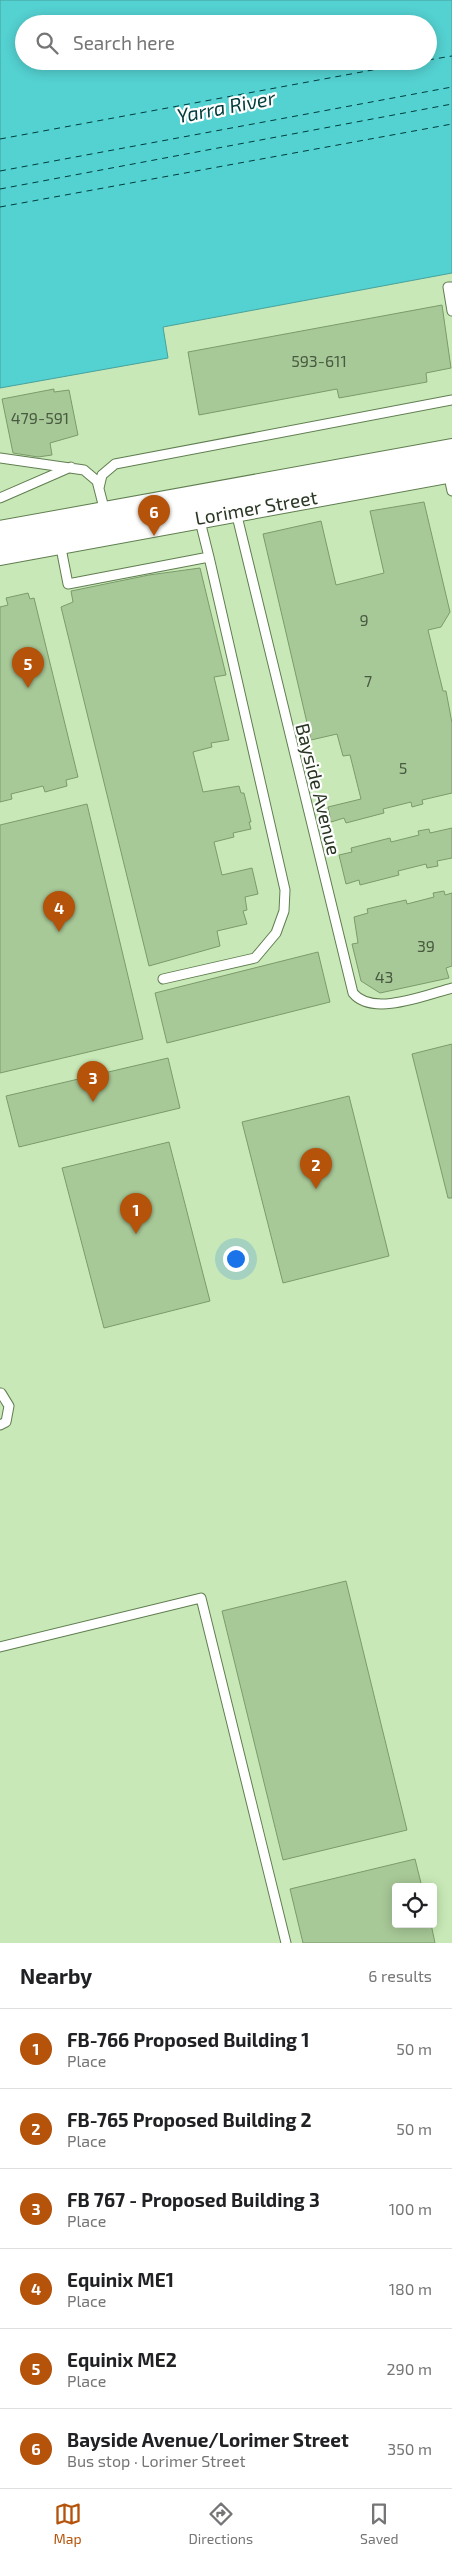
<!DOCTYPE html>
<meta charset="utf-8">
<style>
:root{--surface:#fff;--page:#f6f6f6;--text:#202124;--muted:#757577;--line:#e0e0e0;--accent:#b45309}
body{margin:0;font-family:"Exo 2",sans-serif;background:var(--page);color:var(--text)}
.controls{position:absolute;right:15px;bottom:15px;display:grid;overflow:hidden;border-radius:5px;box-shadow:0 2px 12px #0003}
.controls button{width:45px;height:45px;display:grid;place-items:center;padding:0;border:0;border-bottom:1px solid var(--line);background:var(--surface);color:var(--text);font:25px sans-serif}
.you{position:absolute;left:235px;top:1258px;width:18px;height:18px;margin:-12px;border:4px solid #fff;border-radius:50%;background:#1a73e8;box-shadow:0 0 0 8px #1a73e833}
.badge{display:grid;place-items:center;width:32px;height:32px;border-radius:50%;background:var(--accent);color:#fff;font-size:16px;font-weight:700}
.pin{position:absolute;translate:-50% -41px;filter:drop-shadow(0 1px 2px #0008)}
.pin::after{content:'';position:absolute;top:26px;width:18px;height:15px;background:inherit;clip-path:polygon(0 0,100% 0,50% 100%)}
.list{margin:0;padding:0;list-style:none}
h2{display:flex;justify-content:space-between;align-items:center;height:65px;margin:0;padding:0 20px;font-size:21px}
h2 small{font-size:16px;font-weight:400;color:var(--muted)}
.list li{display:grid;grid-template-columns:32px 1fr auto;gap:15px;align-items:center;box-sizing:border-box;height:80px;padding:0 20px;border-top:1px solid var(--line)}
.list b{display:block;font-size:19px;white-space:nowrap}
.list p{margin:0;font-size:16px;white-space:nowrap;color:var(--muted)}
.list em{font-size:16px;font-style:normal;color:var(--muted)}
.icon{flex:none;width:28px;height:28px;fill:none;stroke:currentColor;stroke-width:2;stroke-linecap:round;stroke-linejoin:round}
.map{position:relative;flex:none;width:452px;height:1943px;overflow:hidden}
.search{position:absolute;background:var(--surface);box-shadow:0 2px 12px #0003;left:15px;right:15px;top:15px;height:55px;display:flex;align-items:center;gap:12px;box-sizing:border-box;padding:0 18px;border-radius:28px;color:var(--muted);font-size:19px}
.sheet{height:545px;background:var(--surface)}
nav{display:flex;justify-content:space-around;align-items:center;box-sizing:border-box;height:70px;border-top:1px solid var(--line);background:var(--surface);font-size:14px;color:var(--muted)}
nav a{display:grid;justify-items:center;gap:2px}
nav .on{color:var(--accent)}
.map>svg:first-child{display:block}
</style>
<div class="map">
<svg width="452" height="1943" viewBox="0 0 452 1943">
<rect width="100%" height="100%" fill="#c8e9b7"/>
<path fill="#54d1d1" stroke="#47a29d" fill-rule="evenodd" d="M0 0H452V273L163 327 168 358 0 388ZM24 24H428V61H24Z"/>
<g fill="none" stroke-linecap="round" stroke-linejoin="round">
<path stroke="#003c3c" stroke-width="1" stroke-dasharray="6 5" stroke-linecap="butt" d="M428 60 452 56
M0 139 421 61
M0 171 452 87
M0 189 452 104
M0 207 452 124"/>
</g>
<path fill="#a7c897" stroke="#7c9b6c" d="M442 305 451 368 426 373 427 382 339 398 337 389 199 415 188 352Z
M54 389V392L69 390 78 435 50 443 52 455 38 457 13 453 2 399Z
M424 502 450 612 441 627 428 630 443 691H446L452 723V793L422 800 423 804 412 807 411 802 383 809 384 813 346 823 344 818 331 822 328 807 361 799 350 755 343 756 337 734 311 740 263 534 321 521 336 585 384 573 370 511Z
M200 568 226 675 214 677 229 740 211 743 212 747 193 752 203 792 239 786 241 793H244L251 822H249L251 829 233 833 234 837 214 842 222 875 252 868 258 894 245 897 247 910 243 911 247 924 217 931 220 946 149 966 61 607 73 602 71 591 149 575Z
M28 593 30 599 34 598 78 777 66 780 67 786 45 792 43 786 11 794 12 799 0 802V607L8 605 6 598Z
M87 804 143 1039 0 1073V825Z
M452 828V858L437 861 438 866 427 868 426 864 398 871 399 875 360 885 359 880 346 884 339 855 352 852 351 848 390 838 391 842 419 835 418 831 429 829 430 833Z
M444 891 445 895 452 893V966L446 968 449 978 380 993 361 981 352 944 358 943 354 917 368 913 367 909 388 904 406 900 407 904 434 897 433 893Z
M318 952 330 1002 167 1043 155 993Z
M452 1044V1198H448L412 1054Z
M168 1058 180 1108 19 1147 6 1096Z
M349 1096 389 1256 283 1283 242 1122Z
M169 1142 210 1301 104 1328 62 1168Z
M346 1581 407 1830 283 1860 222 1611Z
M415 1859 422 1887H396V1924H431L435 1943H303L290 1889Z"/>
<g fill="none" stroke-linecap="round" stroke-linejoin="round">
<defs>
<path id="lane" d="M452 287H448L452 311
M0 458 84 470 97 481 105 512
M448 472 452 491
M99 488 102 475 115 464 452 400
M0 498 71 467
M236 512 353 993C372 1017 426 995 452 988
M60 543 68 584 209 557 199 517
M163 979 255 958 276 933 284 911 285 890 209 557
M0 1425 6 1422 9 1406 1 1393
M0 1647 201 1598 286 1943"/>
<path id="secondary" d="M0 532 452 450
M0 554 452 471"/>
</defs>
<use href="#lane" stroke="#607e50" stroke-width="11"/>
<use href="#secondary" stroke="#607e50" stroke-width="24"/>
<use href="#lane" stroke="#fff" stroke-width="9"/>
<use href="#secondary" stroke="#fff" stroke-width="22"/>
</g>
<g text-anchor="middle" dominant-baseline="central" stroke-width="4.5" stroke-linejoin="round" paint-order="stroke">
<g font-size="16" fill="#485a40">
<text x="319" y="360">593-611</text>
<text x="40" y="417">479-591</text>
<text x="364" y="619">9</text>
<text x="368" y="680">7</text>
<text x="403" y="767">5</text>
<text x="426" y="945">39</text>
<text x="384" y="976">43</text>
</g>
<g font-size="19" fill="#293623" stroke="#fefefe">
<text transform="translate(256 507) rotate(-10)">Lorimer Street</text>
<text transform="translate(319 789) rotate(76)">Bayside Avenue</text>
</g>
<g font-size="20" font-style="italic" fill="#003c3c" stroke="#fefefe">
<text transform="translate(226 106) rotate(-11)">Yarra River</text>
</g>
</g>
</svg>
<div class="controls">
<button><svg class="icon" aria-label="locate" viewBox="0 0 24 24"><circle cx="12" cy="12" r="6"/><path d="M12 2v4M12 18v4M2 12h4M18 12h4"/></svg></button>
</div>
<div class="you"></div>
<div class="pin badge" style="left:136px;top:1234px">1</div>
<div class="pin badge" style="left:316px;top:1189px">2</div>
<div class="pin badge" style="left:93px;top:1102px">3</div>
<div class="pin badge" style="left:59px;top:932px">4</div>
<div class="pin badge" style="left:28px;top:688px">5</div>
<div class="pin badge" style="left:154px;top:536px">6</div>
<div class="search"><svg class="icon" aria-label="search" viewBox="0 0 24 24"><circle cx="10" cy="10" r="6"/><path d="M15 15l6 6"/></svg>Search here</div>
</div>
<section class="sheet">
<h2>Nearby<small>6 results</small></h2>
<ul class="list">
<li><span class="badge">1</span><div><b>FB-766 Proposed Building 1</b><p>Place</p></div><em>50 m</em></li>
<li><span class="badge">2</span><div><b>FB-765 Proposed Building 2</b><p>Place</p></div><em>50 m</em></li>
<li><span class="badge">3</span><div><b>FB 767 - Proposed Building 3</b><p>Place</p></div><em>100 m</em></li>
<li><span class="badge">4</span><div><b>Equinix ME1</b><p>Place</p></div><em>180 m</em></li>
<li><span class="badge">5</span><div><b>Equinix ME2</b><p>Place</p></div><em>290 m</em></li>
<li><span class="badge">6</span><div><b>Bayside Avenue/Lorimer Street</b><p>Bus stop · Lorimer Street</p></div><em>350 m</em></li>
</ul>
</section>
<nav>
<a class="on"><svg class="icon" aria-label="map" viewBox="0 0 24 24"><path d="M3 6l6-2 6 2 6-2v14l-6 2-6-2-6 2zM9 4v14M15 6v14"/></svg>Map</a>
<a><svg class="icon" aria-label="directions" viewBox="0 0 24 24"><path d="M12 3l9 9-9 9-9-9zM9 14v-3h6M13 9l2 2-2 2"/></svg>Directions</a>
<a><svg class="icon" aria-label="saved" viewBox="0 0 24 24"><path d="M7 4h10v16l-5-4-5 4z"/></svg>Saved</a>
</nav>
